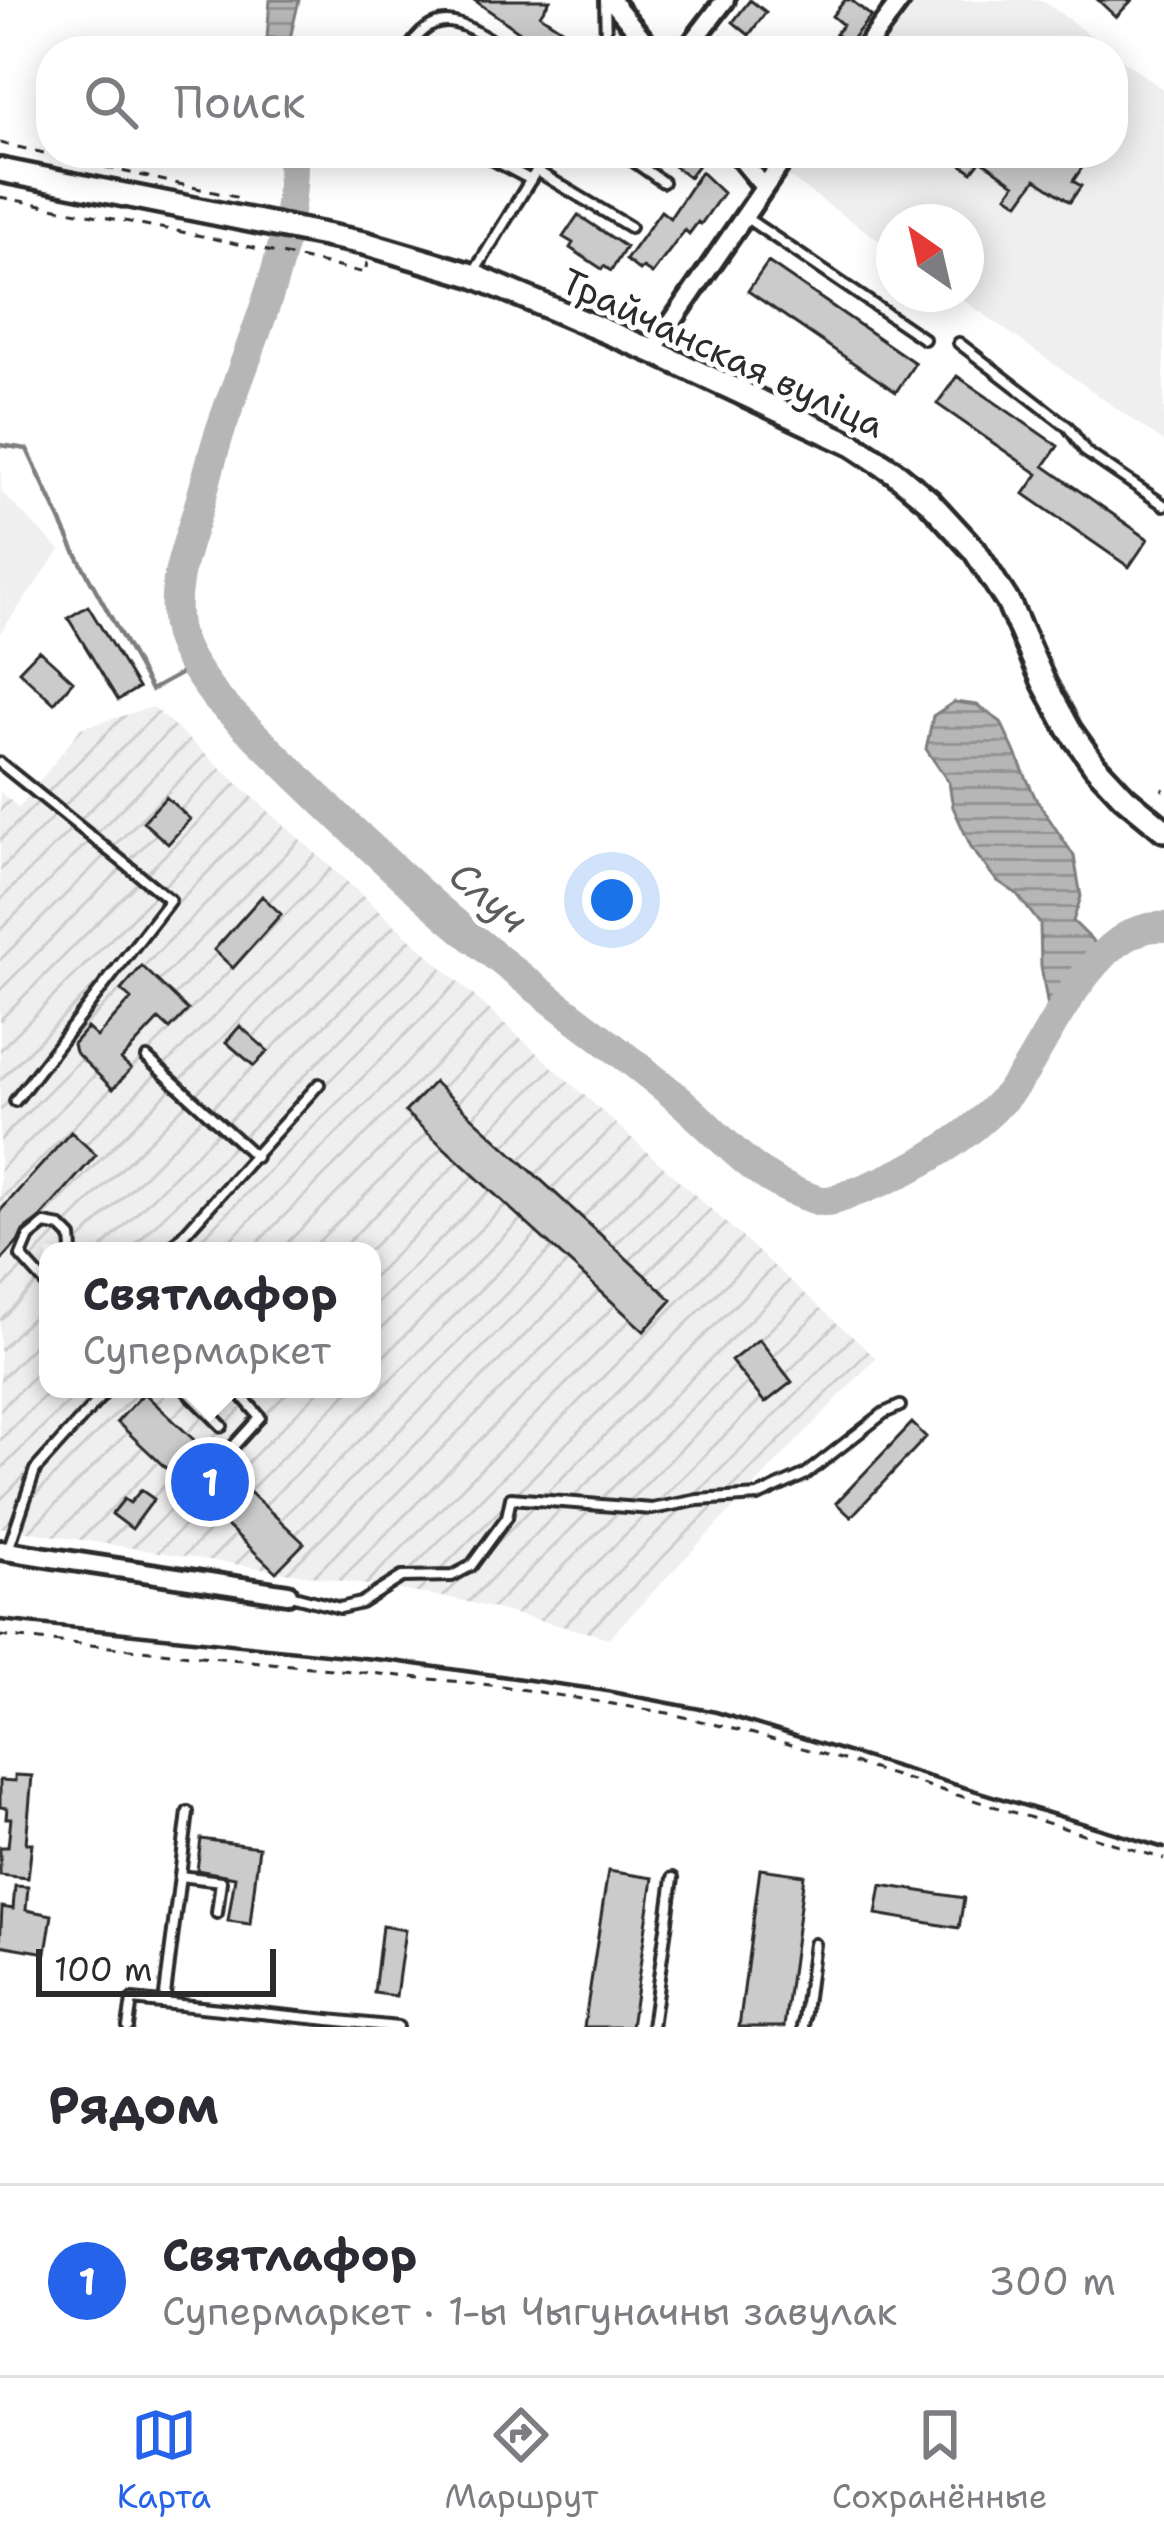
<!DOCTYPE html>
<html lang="ru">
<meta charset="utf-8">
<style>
:root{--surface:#fff;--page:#f7f7f7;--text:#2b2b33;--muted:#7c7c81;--line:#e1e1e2;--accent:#2563eb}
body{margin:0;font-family:"Shantell Sans",sans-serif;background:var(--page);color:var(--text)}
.compass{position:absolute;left:876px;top:204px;width:108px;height:108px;border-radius:50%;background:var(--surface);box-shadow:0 6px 30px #0003;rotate:326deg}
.scale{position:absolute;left:36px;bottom:30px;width:240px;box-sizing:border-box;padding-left:12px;border:6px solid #2b2b2b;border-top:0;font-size:33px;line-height:42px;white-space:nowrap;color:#2b2b2b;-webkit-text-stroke:9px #fff;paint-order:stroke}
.you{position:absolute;left:612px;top:900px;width:42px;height:42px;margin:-30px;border:9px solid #fff;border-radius:50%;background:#1a73e8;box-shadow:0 0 0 18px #1a73e833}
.badge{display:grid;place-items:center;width:78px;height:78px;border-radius:50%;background:var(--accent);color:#fff;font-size:39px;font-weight:700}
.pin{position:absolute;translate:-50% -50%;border:6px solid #fff;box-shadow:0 3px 12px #0006}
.popup{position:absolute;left:39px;top:1242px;width:342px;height:156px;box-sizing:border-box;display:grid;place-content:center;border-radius:24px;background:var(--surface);filter:drop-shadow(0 3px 9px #0005);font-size:39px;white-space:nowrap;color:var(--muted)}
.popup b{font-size:45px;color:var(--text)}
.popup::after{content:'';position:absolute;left:50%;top:100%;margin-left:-24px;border:24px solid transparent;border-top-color:var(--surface)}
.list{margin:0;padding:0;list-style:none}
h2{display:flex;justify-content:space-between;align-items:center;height:156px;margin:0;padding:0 48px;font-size:51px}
h2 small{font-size:39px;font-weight:400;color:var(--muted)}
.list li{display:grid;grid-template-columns:78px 1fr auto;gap:36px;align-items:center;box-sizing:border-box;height:192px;padding:0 48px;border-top:3px solid var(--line)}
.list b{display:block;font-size:45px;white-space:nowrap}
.list p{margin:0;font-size:39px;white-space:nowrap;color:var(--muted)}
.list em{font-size:39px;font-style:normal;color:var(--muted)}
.icon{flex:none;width:66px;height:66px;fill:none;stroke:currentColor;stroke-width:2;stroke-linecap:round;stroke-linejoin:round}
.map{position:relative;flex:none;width:1164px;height:2027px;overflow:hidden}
.search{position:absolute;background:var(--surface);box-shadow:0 6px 30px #0003;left:36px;right:36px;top:36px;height:132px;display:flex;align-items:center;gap:30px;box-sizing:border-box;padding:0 42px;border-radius:48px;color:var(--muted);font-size:45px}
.sheet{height:348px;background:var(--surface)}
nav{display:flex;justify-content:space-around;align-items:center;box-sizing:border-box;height:168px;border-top:3px solid var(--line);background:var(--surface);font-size:33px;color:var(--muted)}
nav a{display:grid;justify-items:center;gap:6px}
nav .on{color:var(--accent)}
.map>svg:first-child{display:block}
</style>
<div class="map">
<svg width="1164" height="2027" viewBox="0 0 1164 2027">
<defs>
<pattern id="industrial-furrows" width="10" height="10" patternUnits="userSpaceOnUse" patternTransform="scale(3)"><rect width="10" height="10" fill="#efefef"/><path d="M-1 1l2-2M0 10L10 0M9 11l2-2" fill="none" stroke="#cdcdcd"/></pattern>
<pattern id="water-rules" width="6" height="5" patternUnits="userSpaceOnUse" patternTransform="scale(3)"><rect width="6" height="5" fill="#b6b6b6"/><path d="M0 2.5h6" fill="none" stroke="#949494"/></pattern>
</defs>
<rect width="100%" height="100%" fill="#fff"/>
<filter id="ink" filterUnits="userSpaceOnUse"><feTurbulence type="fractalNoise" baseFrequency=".00833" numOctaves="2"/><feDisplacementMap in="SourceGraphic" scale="24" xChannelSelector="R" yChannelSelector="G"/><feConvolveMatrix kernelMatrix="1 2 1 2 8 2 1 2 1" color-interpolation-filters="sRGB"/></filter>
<g filter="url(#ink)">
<path fill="#efefef" d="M917 0H1042L1111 51H879Z
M1113 53 1164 90V442L955 294H966V222H894V251L786 175 803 153H1113Z
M0 458 2 493 60 550 0 633Z"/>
<path fill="url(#industrial-furrows)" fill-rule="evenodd" d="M153 707 876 1358 609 1638 456 1599 0 1527V792L19 808 81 728ZM48 1251H372V1389H48Z"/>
<path fill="url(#water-rules)" stroke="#7e7e7e" stroke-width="3" d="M270 0H299L287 51H266Z
M278 153H299L300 194 281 193Z
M954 702 977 705 1001 722 1036 799 1074 856 1081 897 1073 921 1104 952 1051 1026 1041 966 1040 924 1017 894 996 880 972 849 953 807 949 783 926 749 933 716Z"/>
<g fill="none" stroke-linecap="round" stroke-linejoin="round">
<path stroke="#7e7e7e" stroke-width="4.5" d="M0 445 27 449 74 550 151 690 193 667"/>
<path stroke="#b6b6b6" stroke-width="30" d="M293 153C295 248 254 333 224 420 213 449 207 480 198 509 186 549 171 584 177 626 181 653 201 677 216 698 295 774 372 852 455 923 524 982 600 1035 670 1092 716 1129 749 1177 806 1196 812 1198 817 1201 823 1201 834 1202 848 1194 858 1191 921 1168 988 1128 1025 1071 1054 1026 1100 922 1164 927"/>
</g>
<path fill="#cbcbcb" stroke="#2b2b2b" stroke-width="3" d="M474 0H550L540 15 583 43 577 51H532L537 44Z
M750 0 766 12 749 35 733 22Z
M845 0H851L871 16 848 44 835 34 843 25 832 16Z
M1098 0H1132L1116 17Z
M656 153H707L689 177Z
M964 153H1092L1073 181 1081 186 1070 202 1036 179 1019 203 1007 195 1015 184 981 160 972 172 958 162Z
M701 172 723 193 701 224 698 222 689 234 685 230 652 274 643 268 640 271 626 260 661 211 670 218Z
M578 215 626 247 611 271 604 266 602 269 570 248 573 243 563 237Z
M768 262 915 363 896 392 748 291Z
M957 376 1058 446 1044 466 1148 539 1129 567 1024 494 1038 474 937 404Z
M88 606 138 688 118 700 68 618Z
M39 650 73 681 54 703 19 671Z
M166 797 190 819 168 844 143 822Z
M262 896 281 914 233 968 214 950Z
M142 966 188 1010 170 1029 159 1019 121 1060 131 1069 113 1089 75 1052 73 1044 87 1028 97 1037 131 999 121 990Z
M240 1026 268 1051 254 1066 226 1042Z
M434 1082 672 1300 644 1331 405 1112Z
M71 1132 96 1155 40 1218 23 1231 18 1242 0 1262V1211Z
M759 1339 792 1382 765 1403 731 1361Z
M144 1393 304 1543 276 1572 117 1422Z
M912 1423 926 1437 851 1517 836 1503Z
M141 1490 154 1499 132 1529 112 1514 124 1499 130 1503Z
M15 1775 32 1776 26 1843H32L28 1878 0 1875V1847H8L11 1818H6L7 1808 0 1807V1780L15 1781Z
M201 1839 259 1847 250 1924 228 1921 235 1877 197 1870Z
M760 1869 804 1875 784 2027H739Z
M608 1871 653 1878 631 2027H584Z
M881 1885 964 1898 959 1928 876 1914Z
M15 1886 28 1887 26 1910 52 1915 46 1953 0 1945 2 1907 13 1909Z
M382 1926 405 1930 396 1996 374 1993Z"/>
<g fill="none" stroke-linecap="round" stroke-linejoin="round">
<defs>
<path id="service" d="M407 51C438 0 468 27 508 51
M604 51 606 41 605 0
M480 153 531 180
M622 153 663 182
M537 171 630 227
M745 217 924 339
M473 274 547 153
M959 343 1068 427 1086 452 1164 505
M0 763 170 900 15 1101
M147 1058 256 1157
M169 1251 319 1084
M48 1286 21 1256 29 1237 45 1224 61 1227 71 1237 72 1251
M185 1389 222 1426
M230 1450 260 1417 236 1389
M8 1550 35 1470 108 1389
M290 1595 340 1608 361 1603 402 1577 452 1576 471 1566 507 1517 511 1498 652 1509 698 1500 758 1496 806 1474 884 1413 900 1406
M180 1876 221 1881 217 1913
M164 2003 188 1812
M128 2027 132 2000 398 2027
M652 2027 673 1878
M803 2027 814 1944"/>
<path id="minor" d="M611 0 653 51
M686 51 725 0
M863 51 901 0
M736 153 764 187
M652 351 788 153
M0 1550 288 1594"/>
<path id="tertiary" d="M0 170 364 243 472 275 652 351 853 445 894 472 929 501 975 551 1009 604 1044 683 1069 729 1095 766 1124 797 1164 830"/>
</defs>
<use href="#service" stroke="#2b2b2b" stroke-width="16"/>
<use href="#minor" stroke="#2b2b2b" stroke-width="26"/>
<use href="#tertiary" stroke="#2b2b2b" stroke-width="30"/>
<path stroke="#2b2b2b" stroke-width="3" stroke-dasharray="9 9" stroke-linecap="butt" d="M0 143 244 199
M0 197 197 235 365 273 367 262
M1162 791 1164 788
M0 1636 501 1686 668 1713 754 1734 857 1764 1164 1859"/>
<use href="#service" stroke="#fff" stroke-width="8"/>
<use href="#minor" stroke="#fff" stroke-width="16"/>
<use href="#tertiary" stroke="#fff" stroke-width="21"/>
<path stroke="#2b2b2b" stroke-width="4.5" d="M0 1620 393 1661 601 1690 716 1712 1164 1848"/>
</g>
</g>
<g text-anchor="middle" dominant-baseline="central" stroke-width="10" stroke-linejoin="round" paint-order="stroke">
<g font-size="36" fill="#2b2b2b" stroke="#fff">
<text transform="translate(723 353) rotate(25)">Трайчанская вуліца</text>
</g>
<g font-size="39" font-style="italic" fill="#5c5c5c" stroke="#fff">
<text transform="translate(489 897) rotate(40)">Случ</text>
</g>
</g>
</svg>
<svg class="compass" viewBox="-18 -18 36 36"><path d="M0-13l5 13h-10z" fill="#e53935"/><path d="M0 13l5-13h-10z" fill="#7c7c81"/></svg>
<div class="scale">100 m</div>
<div class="you"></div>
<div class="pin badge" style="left:210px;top:1482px">1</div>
<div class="popup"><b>Святлафор</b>Супермаркет</div>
<div class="search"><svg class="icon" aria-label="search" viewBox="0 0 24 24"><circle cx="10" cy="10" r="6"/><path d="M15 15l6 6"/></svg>Поиск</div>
</div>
<section class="sheet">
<h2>Рядом<small></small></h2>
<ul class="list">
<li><span class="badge">1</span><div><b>Святлафор</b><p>Супермаркет · 1-ы Чыгуначны завулак</p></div><em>300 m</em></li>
</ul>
</section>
<nav>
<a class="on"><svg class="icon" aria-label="map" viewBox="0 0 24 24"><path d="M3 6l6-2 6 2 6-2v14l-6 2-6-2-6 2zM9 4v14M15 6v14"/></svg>Карта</a>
<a><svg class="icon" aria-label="directions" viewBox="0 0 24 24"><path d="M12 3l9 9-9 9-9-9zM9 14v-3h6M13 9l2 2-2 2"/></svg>Маршрут</a>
<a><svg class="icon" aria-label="saved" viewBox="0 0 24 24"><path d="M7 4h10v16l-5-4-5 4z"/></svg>Сохранённые</a>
</nav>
